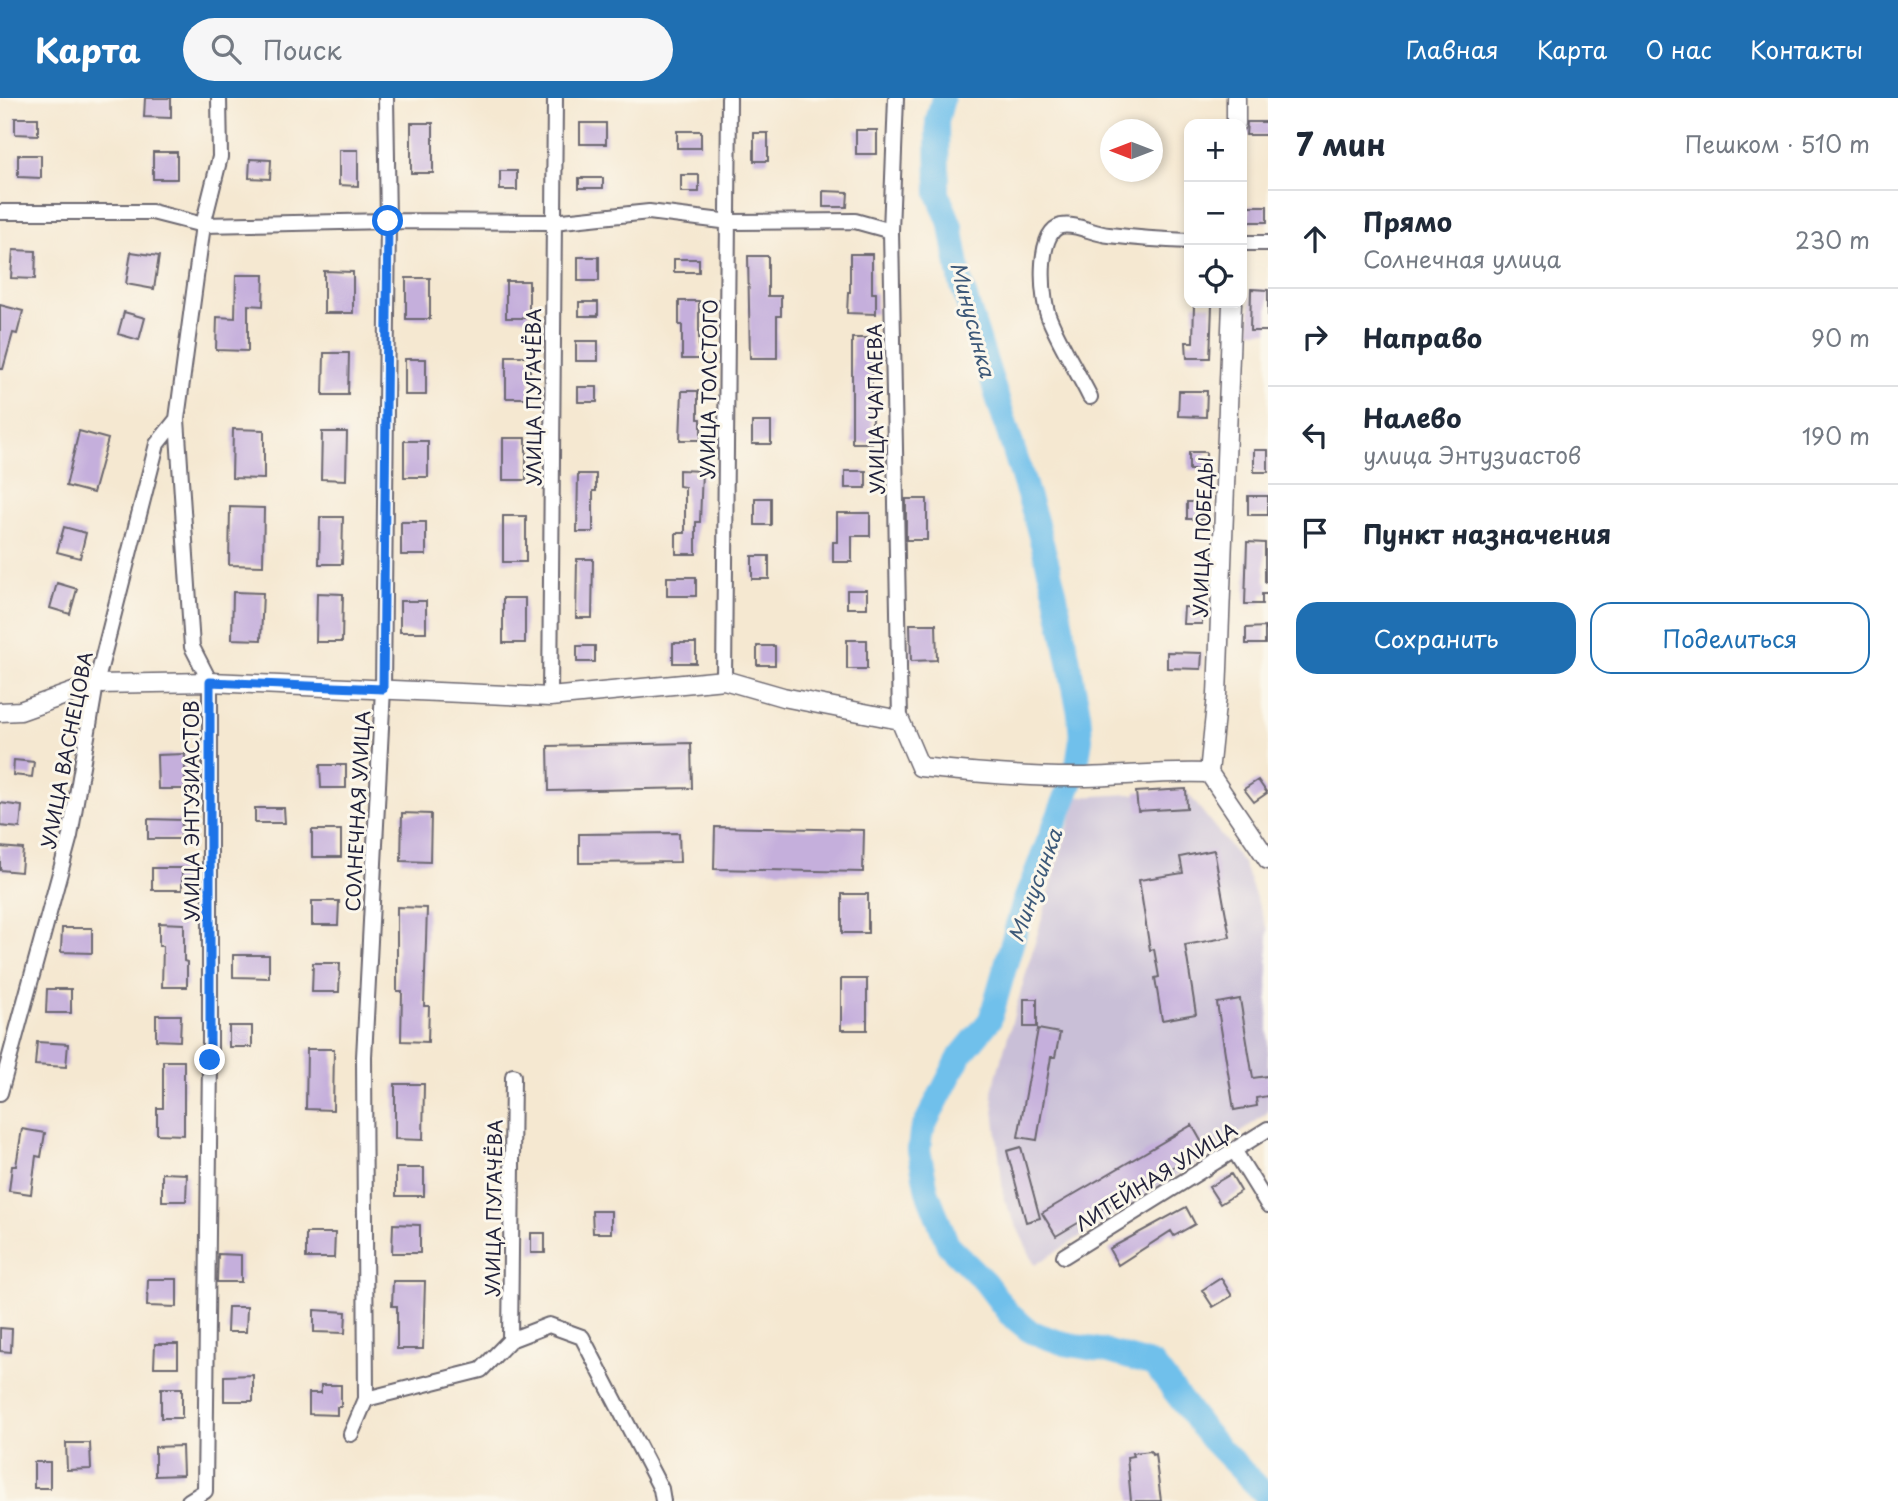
<!DOCTYPE html>
<html lang="ru">
<meta charset="utf-8">
<style>
:root{--surface:#fff;--page:#f6f6f7;--text:#1f2937;--muted:#747a83;--line:#e0e1e3;--accent:#1f6fb2}
body{margin:0;font-family:"Playpen Sans",sans-serif;background:var(--page);color:var(--text)}
.controls{position:absolute;right:21px;top:21px;display:grid;overflow:hidden;border-radius:14px;box-shadow:0 4px 10px #0003}
.controls button{width:63px;height:63px;display:grid;place-items:center;padding:0;border:0;border-bottom:2px solid var(--line);background:var(--surface);color:var(--text);font:35px sans-serif}
.compass{position:absolute;left:1100px;top:21px;width:63px;height:63px;border-radius:50%;background:var(--surface);box-shadow:0 4px 10px #0003;rotate:270deg}
.stop{position:absolute;width:21px;height:21px;margin:-16px;border:5px solid #1a73e8;border-radius:50%;background:#fff}
.stop.end{background:#1a73e8;border-color:#fff;box-shadow:0 2px 7px #0008}
.list{margin:0;padding:0;list-style:none}
h2{display:flex;justify-content:space-between;align-items:center;height:91px;margin:0;padding:0 28px;font-size:30px}
h2 small{font-size:23px;font-weight:400;color:var(--muted)}
.list li{display:grid;grid-template-columns:46px 1fr auto;gap:21px;align-items:center;box-sizing:border-box;height:98px;padding:0 28px;border-top:2px solid var(--line)}
.list b{display:block;font-size:26px;white-space:nowrap}
.list p{margin:0;font-size:23px;white-space:nowrap;color:var(--muted)}
.list em{font-size:23px;font-style:normal;color:var(--muted)}
.actions{display:flex;gap:14px;padding:21px 28px}
.actions a{flex:1;padding:16px 0;border:2px solid var(--accent);border-radius:21px;text-align:center;font-size:24px;color:var(--accent)}
.actions .main{background:var(--accent);color:#fff}
.icon{flex:none;width:38px;height:38px;fill:none;stroke:currentColor;stroke-width:2;stroke-linecap:round;stroke-linejoin:round}
.map{position:relative;flex:none;width:1268px;height:1403px;overflow:hidden}
header{display:flex;align-items:center;gap:42px;box-sizing:border-box;height:98px;padding:0 35px;background:var(--accent);color:#fff}
header strong{font-size:33px}
nav{display:flex;gap:38px;margin-inline-start:auto;font-size:24px}
.search{width:490px;height:63px;background:var(--page);display:flex;align-items:center;gap:18px;box-sizing:border-box;padding:0 24px;border-radius:38px;color:var(--muted);font-size:26px}
main{display:flex}
aside{flex:1;background:var(--surface)}
.map>svg:first-child{display:block}
</style>
<header>
<strong>Карта</strong>
<div class="search"><svg class="icon" aria-label="search" viewBox="0 0 24 24"><circle cx="10" cy="10" r="6"/><path d="M15 15l6 6"/></svg>Поиск</div>
<nav><a>Главная</a><a>Карта</a><a>О нас</a><a>Контакты</a></nav>
</header>
<main>
<div class="map">
<svg width="1268" height="1403" viewBox="0 0 1268 1403">
<rect width="100%" height="100%" fill="#fbf7ec"/>
<filter id="ink" filterUnits="userSpaceOnUse"><feTurbulence type="fractalNoise" baseFrequency=".0143" numOctaves="2"/><feDisplacementMap in="SourceGraphic" scale="14" xChannelSelector="R" yChannelSelector="G"/><feConvolveMatrix kernelMatrix="1 2 1 2 8 2 1 2 1" color-interpolation-filters="sRGB"/></filter>
<filter id="wash" filterUnits="userSpaceOnUse"><feTurbulence type="fractalNoise" baseFrequency=".00686" numOctaves="4" result="noise"/><feDisplacementMap in="SourceGraphic" scale="28" xChannelSelector="R" yChannelSelector="G"/><feGaussianBlur stdDeviation="1.57" result="paint"/><feColorMatrix in="noise" values="0 0 0 0 0 0 0 0 0 0 0 0 0 0 0 0 0 1.4 0 .05"/><feComposite in="paint" operator="in"/></filter>
<g filter="url(#wash)">
<rect width="100%" height="100%" fill="#f5e8d1"/>
<path fill="#c9bfd7" d="M1186 693 1243 765 1268 832V1014L1216 1053 1035 1167 1004 1102 992 993 1077 699Z"/>
<g fill="none" stroke-linecap="round" stroke-linejoin="round">
<path stroke="#6fc0eb" stroke-width="24" d="M943 0 937 23 938 96 951 128 961 185 1034 416 1055 493 1079 615 1081 641 1076 673 1023 807 990 922 960 958 921 1034 919 1052 927 1093 948 1147 985 1184 1009 1216 1031 1234 1065 1246 1106 1253 1154 1267 1210 1340 1268 1399"/>
</g>
<g id="blocks">
<path fill="#c5afdc" d="M145 0H171V20L144 19Z
M15 20H38V37L15 36Z
M1247 24H1268V37H1246Z
M411 25H433V75H411Z
M580 25H606V46H580Z
M856 32H877V56H856Z
M677 33H701V50H677Z
M754 35H768V63H754Z
M339 52H358V88L339 87Z
M153 54H177V81H153Z
M18 57H41V80L18 79Z
M250 61 271 62 270 81 249 80Z
M500 73H517V92H500Z
M681 77H699V94H681Z
M579 80H603V90H579Z
M823 93 848 94 847 109H823Z
M1249 108H1267V124H1249Z
M13 152 36 153 35 181 11 180Z
M131 154 159 158 154 191 126 186Z
M850 156H872V195H876V216L847 215 848 194H850Z
M748 158H768V198H781V218H777V260H750Z
M578 159H599V183H578Z
M674 161H699V174H674Z
M324 173 353 174V215H324Z
M236 177H264L263 208 248 207V253L216 252 217 219 235 220Z
M406 180H430V221H406Z
M506 183H529V220H506Z
M1251 191 1268 192V233H1250Z
M679 203H699V261H682V227H679Z
M579 204H598V218H579Z
M1194 206 1212 207 1210 260H1187L1186 244H1193Z
M0 207 23 213 17 236 13 235 3 271H0Z
M124 214 145 220 139 242 118 236Z
M852 240H872V345H852Z
M576 243H598V263H576Z
M324 255H349L348 297H323Z
M506 258H530V300H506Z
M405 261H426V297H405Z
M578 289H597V304H578Z
M682 293H698V321H701V342H680Z
M1179 293H1207L1206 319 1178 318Z
M752 324H771V346H752Z
M233 331 264 332V381L232 380Z
M79 333 108 341 93 395 66 388Z
M322 334H347L346 382 321 381Z
M503 340H526V382H503Z
M404 343H428V379H404Z
M1254 352H1268V374H1254Z
M1189 354H1206V372H1189Z
M679 372 702 373 700 424H696V456H676V435H685V389L679 388Z
M845 373H866V390H845Z
M578 376H596V393H593V434H577Z
M1248 398H1268V417H1248Z
M755 400H771V427H755Z
M906 401H927V442H906Z
M1187 404H1204V421H1187Z
M230 409 264 410 263 468 229 467Z
M837 415H870V438H852V464H833V444H837Z
M503 418H526V464H503Z
M320 419H343L342 466H319Z
M401 424H426V457H401Z
M64 429 86 435 80 460 57 454Z
M1247 444 1265 445V484H1268V496H1262V506H1245Z
M752 458H769V481H752Z
M577 461H593L592 520H576Z
M667 479H696V498H667Z
M57 485 77 491 70 516 50 510Z
M847 492H867V510H847Z
M233 494 263 495 261 542 232 541Z
M317 495 343 496 342 544H316Z
M503 500H525V545H503Z
M400 503H426V534H400Z
M1184 509 1202 510V526H1183Z
M910 526H936L937 562 911 563Z
M1265 529V546H1246V530Z
M847 542H867V571H847Z
M673 545H696V565H673Z
M577 548H595V564H577Z
M757 548H775V567H757Z
M1167 554 1202 555 1201 571 1167 570Z
M691 645 692 690 549 693 548 648Z
M185 656V691H158L157 657Z
M14 662 34 664 32 679 13 677Z
M320 667H346V690H321Z
M1258 682 1267 695 1254 704 1244 691Z
M1186 691 1187 710 1138 713 1136 694Z
M0 705 22 708 20 730 0 728Z
M255 710H284L285 725H255Z
M402 715 431 716 430 764 401 763Z
M148 721 182 722 181 741H148Z
M715 729 864 732 863 774 714 771Z
M312 732H341V759H312Z
M679 735 680 764 579 765V736Z
M0 749 23 751 21 774 0 772Z
M1214 752 1230 839 1185 847 1196 916 1162 922 1155 880 1159 879 1154 851 1150 852 1139 782 1183 775 1180 759Z
M152 770H182V792H152Z
M842 796H868V835H842Z
M312 803H339L338 827H312Z
M397 809 427 810 424 908H429L428 944 401 943 402 893H397Z
M159 825 184 826V863L187 864V889H162L163 848H159Z
M62 830H92V855L61 854Z
M233 857H269V880L233 879Z
M313 865H340L339 894H312Z
M841 881H867V932H841Z
M47 891H71V915H46Z
M1024 901H1037V929H1024Z
M1240 901 1253 980 1268 978V998L1256 1000 1257 1008 1234 1012 1217 905Z
M156 917H181L180 943 156 942Z
M229 928H252V949H229Z
M1038 931 1060 935 1055 959H1051L1037 1042 1018 1039Z
M37 944 68 946 66 969 35 967Z
M307 951H334L333 1012 306 1011Z
M163 963H184V1037L157 1036V1010H163Z
M395 986H424L423 1042 395 1041Z
M1192 1027 1205 1050 1056 1138 1042 1115Z
M22 1031 45 1035 41 1059 36 1058 31 1096 9 1093 12 1068H16Z
M1021 1049 1040 1120 1026 1124 1007 1053Z
M396 1070H424V1098H396Z
M162 1075 187 1076 186 1103H162Z
M1231 1076 1241 1093 1220 1106 1209 1089Z
M1186 1109 1195 1126 1174 1138 1171 1133 1118 1167 1109 1151Z
M592 1113H611V1135H593Z
M393 1126 420 1127V1155H392Z
M306 1135H335L334 1160H306Z
M531 1135H545V1155H531Z
M218 1156 241 1157V1184H217Z
M1221 1180 1232 1198 1213 1209 1202 1192Z
M148 1181H177V1209L147 1208Z
M393 1183H425L423 1251H397V1208H392Z
M228 1209H247L246 1234H227Z
M314 1212 346 1214 345 1235 314 1234Z
M0 1230 12 1231 11 1254 0 1253Z
M155 1246H178V1269H154Z
M253 1277V1303H224V1278Z
M321 1287H341V1309H337V1317L309 1316V1295H321Z
M161 1290H182V1320H161Z
M66 1345H90L91 1371 67 1372Z
M182 1348 183 1377 155 1378V1349Z
M1151 1353 1152 1357 1155 1356 1161 1403H1131L1127 1359 1133 1358 1132 1355Z
M34 1364H50V1390H34Z"/>
</g>
</g>
<g filter="url(#ink)">
<use href="#blocks" fill-opacity="0" stroke="#6c6770" stroke-width="2"/>
<g fill="none" stroke-linecap="round" stroke-linejoin="round">
<defs>
<path id="minor" d="M896 0 891 133 900 622
M0 114H152L203 127 388 123 553 124 649 114 730 124 855 123 891 133
M1242 145H1268
M1090 299C1077 273 1061 248 1050 222 1041 204 1036 134 1061 128 1077 125 1093 136 1109 137 1135 140 1163 142 1189 143
M724 582 729 0
M550 599 555 0
M0 995 70 738 96 586 157 346 177 321
M1234 1052 1268 1107
M1064 1158 1268 1031
M510 1242 513 978
M366 1301 364 959 383 591 388 123 386 0
M351 1336 366 1301 481 1272 510 1242 549 1227 582 1239 661 1391 663 1403
M189 1403 205 1393 210 962V584L192 549 177 321 203 127 220 59 219 0"/>
<path id="tertiary" d="M1236 26V0
M0 614 20 613 96 586 210 584 550 599 724 582 783 599 900 622 920 669C975 675 1030 680 1086 679 1127 678 1167 673 1209 675
M1209 675 1217 597 1232 205
M1209 675 1268 762"/>
</defs>
<use href="#minor" stroke="#6c6770" stroke-width="18"/>
<use href="#tertiary" stroke="#6c6770" stroke-width="21"/>
<use href="#minor" stroke="#fff" stroke-width="14"/>
<use href="#tertiary" stroke="#fff" stroke-width="18"/>
</g>
</g>
<g fill="none" stroke-linecap="round" stroke-linejoin="round" filter="url(#ink)">
<path stroke="#1a73e8" stroke-width="9" d="M210 962V584L383 591 388 123"/>
</g>
<g text-anchor="middle" dominant-baseline="central" stroke-width="6" stroke-linejoin="round" paint-order="stroke">
<g font-size="19" fill="#22223b" stroke="#fbf7ec">
<text transform="translate(708 291) rotate(-89)">УЛИЦА ТОЛСТОГО</text>
<text transform="translate(533 299) rotate(-90)">УЛИЦА ПУГАЧЁВА</text>
<text transform="translate(875 311) rotate(-91)">УЛИЦА ЧАПАЕВА</text>
<text transform="translate(1202 439) rotate(-88)">УЛИЦА ПОБЕДЫ</text>
<text transform="translate(66 652) rotate(-79)">УЛИЦА ВАСНЕЦОВА</text>
<text transform="translate(191 713) rotate(-90)">УЛИЦА ЭНТУЗИАСТОВ</text>
<text transform="translate(357 713) rotate(-87)">СОЛНЕЧНАЯ УЛИЦА</text>
<text transform="translate(1156 1078) rotate(-32)">ЛИТЕЙНАЯ УЛИЦА</text>
<text transform="translate(493 1110) rotate(-89)">УЛИЦА ПУГАЧЁВА</text>
</g>
<g font-size="21" font-style="italic" fill="#3d5979" stroke="#fbf7ec">
<text transform="translate(974 221) rotate(75)">Минусинка</text>
<text transform="translate(1034 787) rotate(-70)">Минусинка</text>
</g>
</g>
</svg>
<div class="controls">
<button>+</button>
<button>−</button>
<button><svg class="icon" aria-label="locate" viewBox="0 0 24 24"><circle cx="12" cy="12" r="6"/><path d="M12 2v4M12 18v4M2 12h4M18 12h4"/></svg></button>
</div>
<svg class="compass" viewBox="-18 -18 36 36"><path d="M0-13l5 13h-10z" fill="#e53935"/><path d="M0 13l5-13h-10z" fill="#747a83"/></svg>
<div class="stop" style="left:388px;top:123px"></div>
<div class="stop end" style="left:210px;top:962px"></div>
</div>
<aside>
<h2>7 мин<small>Пешком · 510 m</small></h2>
<ul class="list">
<li><svg class="icon" aria-label="ahead" viewBox="0 0 24 24"><path d="M12 20V5M6 11l6-6 6 6"/></svg><div><b>Прямо</b><p>Солнечная улица</p></div><em>230 m</em></li>
<li><svg class="icon" aria-label="right" viewBox="0 0 24 24"><path d="M7 20v-9h11M14 6l5 5-5 5"/></svg><div><b>Направо</b></div><em>90 m</em></li>
<li><svg class="icon" aria-label="left" viewBox="0 0 24 24"><path d="M17 20v-9H6M10 6l-5 5 5 5"/></svg><div><b>Налево</b><p>улица Энтузиастов</p></div><em>190 m</em></li>
<li><svg class="icon" aria-label="arrive" viewBox="0 0 24 24"><path d="M6 21V4h12l-3 4 3 4H6"/></svg><div><b>Пункт назначения</b></div></li>
</ul>
<div class="actions"><a class="main">Сохранить</a><a>Поделиться</a></div>
</aside>
</main>
